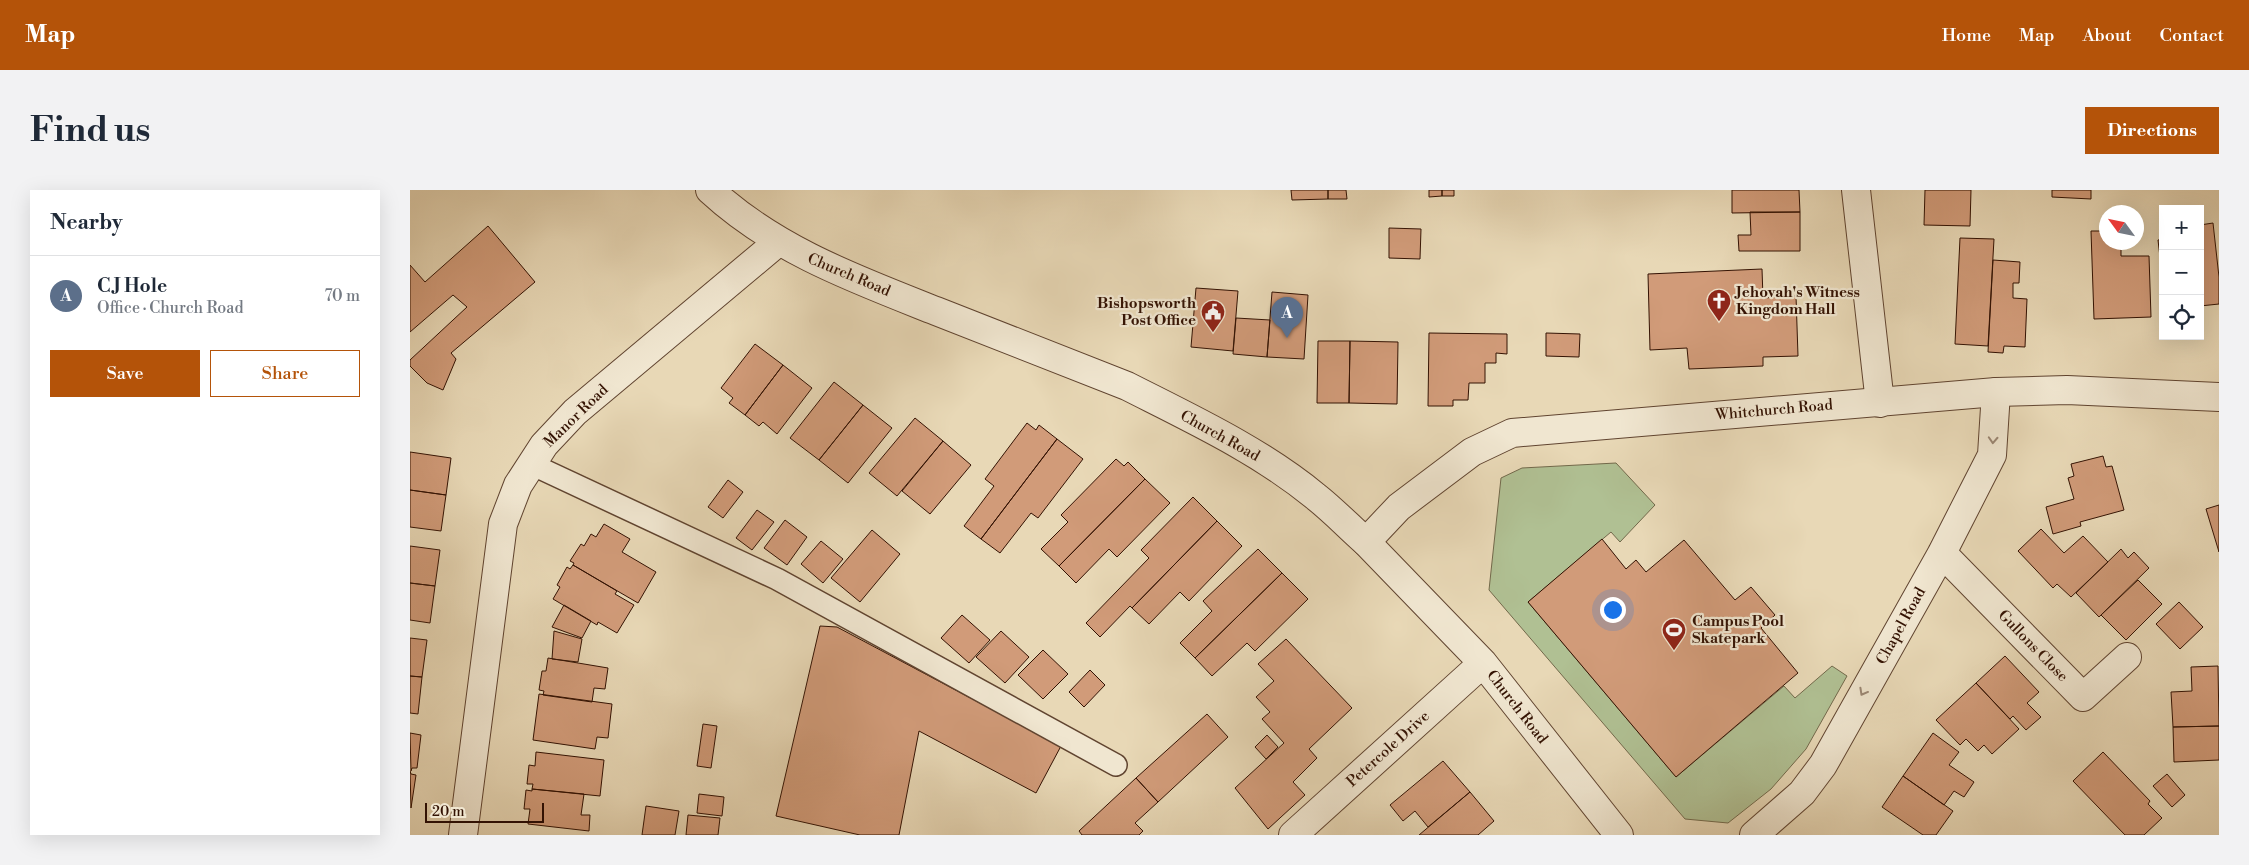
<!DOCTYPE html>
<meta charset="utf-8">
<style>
:root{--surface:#fff;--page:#f2f2f3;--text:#1f2937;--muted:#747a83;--line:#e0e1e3;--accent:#b45309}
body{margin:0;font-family:"Libre Bodoni",serif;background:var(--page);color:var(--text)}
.controls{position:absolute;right:15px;top:15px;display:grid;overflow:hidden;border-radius:0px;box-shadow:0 5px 20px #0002}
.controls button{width:45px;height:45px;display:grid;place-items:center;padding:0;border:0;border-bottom:1px solid var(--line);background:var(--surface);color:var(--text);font:25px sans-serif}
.compass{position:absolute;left:1689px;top:15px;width:45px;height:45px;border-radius:50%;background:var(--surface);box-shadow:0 5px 20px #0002;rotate:303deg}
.scale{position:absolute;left:15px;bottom:12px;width:119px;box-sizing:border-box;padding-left:5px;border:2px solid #331203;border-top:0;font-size:14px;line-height:18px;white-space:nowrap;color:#331203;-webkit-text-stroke:4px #f0e6d0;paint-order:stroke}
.you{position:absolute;left:1202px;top:419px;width:18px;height:18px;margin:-12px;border:4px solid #fff;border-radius:50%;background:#1a73e8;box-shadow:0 0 0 8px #1a73e833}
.badge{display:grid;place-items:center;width:32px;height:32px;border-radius:50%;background:var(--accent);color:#fff;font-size:16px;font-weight:700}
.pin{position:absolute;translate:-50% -41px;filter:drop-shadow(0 1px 2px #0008)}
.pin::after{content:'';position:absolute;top:26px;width:18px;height:15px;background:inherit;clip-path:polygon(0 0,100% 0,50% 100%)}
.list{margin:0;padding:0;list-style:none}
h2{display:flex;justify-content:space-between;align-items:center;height:65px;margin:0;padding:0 20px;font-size:21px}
h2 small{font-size:16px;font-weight:400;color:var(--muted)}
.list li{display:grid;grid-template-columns:32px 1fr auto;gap:15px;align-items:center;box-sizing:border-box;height:80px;padding:0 20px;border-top:1px solid var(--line)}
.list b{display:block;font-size:19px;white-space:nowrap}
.list p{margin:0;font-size:16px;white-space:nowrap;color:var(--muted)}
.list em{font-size:16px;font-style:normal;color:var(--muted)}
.actions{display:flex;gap:10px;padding:15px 20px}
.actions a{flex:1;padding:11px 0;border:1px solid var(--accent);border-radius:0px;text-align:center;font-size:18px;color:var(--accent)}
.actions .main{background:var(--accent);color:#fff}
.icon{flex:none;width:28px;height:28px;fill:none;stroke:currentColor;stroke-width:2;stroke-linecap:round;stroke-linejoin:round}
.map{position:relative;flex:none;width:1809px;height:645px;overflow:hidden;border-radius:0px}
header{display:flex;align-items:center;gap:30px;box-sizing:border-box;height:70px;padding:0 25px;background:var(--accent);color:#fff}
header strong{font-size:24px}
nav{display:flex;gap:28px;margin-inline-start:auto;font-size:18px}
.intro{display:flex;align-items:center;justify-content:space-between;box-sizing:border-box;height:120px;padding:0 30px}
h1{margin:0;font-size:35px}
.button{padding:12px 22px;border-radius:0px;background:var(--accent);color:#fff;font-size:18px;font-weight:700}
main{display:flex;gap:30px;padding:0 30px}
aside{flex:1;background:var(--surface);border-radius:0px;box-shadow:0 5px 20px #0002}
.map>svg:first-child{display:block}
</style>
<header>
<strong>Map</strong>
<nav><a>Home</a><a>Map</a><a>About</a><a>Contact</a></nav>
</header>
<div class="intro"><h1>Find us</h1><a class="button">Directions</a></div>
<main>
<aside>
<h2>Nearby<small></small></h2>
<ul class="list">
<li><span class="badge" style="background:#5c6f8a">A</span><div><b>C J Hole</b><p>Office · Church Road</p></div><em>70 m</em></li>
</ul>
<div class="actions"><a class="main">Save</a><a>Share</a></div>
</aside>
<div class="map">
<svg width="1809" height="645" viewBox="0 0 1809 645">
<rect width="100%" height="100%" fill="#e8d8b6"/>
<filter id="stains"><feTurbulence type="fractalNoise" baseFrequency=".004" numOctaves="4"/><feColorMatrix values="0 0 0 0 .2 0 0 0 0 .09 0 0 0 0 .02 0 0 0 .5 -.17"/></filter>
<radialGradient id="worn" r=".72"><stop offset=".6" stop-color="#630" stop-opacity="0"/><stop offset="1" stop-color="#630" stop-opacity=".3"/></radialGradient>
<path fill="#b0c093" stroke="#72694b" d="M1206 273 1245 315 1210 352 1201 342 1118 412 1266 587 1374 496 1385 508 1422 476 1437 486 1396 559 1361 599 1318 633 1275 629 1079 400 1091 288 1112 278Z"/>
<path fill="#d19b79" stroke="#331203" d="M881 0H918V9L882 10Z
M918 0H936L937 9H918Z
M1019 0H1032V6L1019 7Z
M1032 0H1044V6H1032Z
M1322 0H1389L1390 22 1322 23Z
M1515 0H1561L1560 36 1514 35Z
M1642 0H1681V9L1642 7Z
M1340 22H1390V61H1329L1328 45H1341Z
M1803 33 1809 87V114L1790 116V35Z
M78 36 125 92 41 163 46 169 33 200 17 193 0 176V170L57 117 43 105 0 142V75L15 92Z
M979 38 1011 39 1010 69 979 68Z
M1681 41H1696V52H1711V66H1739L1741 127 1684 129Z
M1550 48 1584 49 1578 156 1545 154Z
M1753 49V93L1748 50Z
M1583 70 1610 72 1609 93H1603V108L1617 109 1615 157 1594 156 1593 163 1578 162Z
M1352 79 1353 108 1386 106 1388 166 1353 167V176L1279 179 1277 158 1240 160 1238 84Z
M786 98 828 101 823 161 781 157Z
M862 102 898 105 894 169 857 167Z
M826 128 860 130 857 167 823 164Z
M1019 143 1097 144V164L1086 163V173H1075V193H1059L1058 210H1043V216H1018Z
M1136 143 1170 144 1169 167 1136 166Z
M908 151H940L939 213H907Z
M940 151 988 152 987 214 939 213Z
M345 154 373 175 335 225 319 213 323 208 311 198Z
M373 175 402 198 367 244 353 232 349 236 335 225Z
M424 192 453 215 409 270 380 248Z
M453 215 482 238 438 293 409 270Z
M505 228 533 251 487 306 459 283Z
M617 233 626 240 629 235 647 249 571 349 554 336 584 296 575 289Z
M647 249 673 269 628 328 621 323 590 363 571 349Z
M533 251 561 275 520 324 492 301Z
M0 262 41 268 36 305 0 300Z
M1693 266 1696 277 1702 276 1714 320 1670 332 1671 336 1643 344 1636 317 1664 309 1658 288 1664 286 1661 274Z
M706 269 714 276 718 272 735 289 649 376 631 359 658 332 651 325Z
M735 289 760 313 707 367 699 359 666 393 649 376Z
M318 290 333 302 313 328 298 317Z
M0 300 36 305 31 341 0 337Z
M783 307 807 331 722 418 720 416 690 447 676 433 739 368 731 360Z
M1809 315V362L1796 319Z
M347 320 364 332 342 360 326 348Z
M375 330 397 347 377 375 354 358Z
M807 331 832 356 779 411 770 402 739 434 722 418Z
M194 334 220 349 212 362 246 382 228 413 163 375 164 373 160 371 171 354 174 356 181 344 186 347Z
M1631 339 1654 363 1673 346 1698 372 1661 407 1647 394 1643 398 1608 361Z
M462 340 490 364 450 412 421 388Z
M1192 349 1216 379 1226 370 1236 382 1274 350 1325 410 1341 397 1365 425 1351 438 1388 483 1266 587 1118 412Z
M411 351 433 369 413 393 391 374Z
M0 356 30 360 25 396 0 393Z
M848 359 872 383 785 468 770 453 802 421 793 411Z
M1711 359 1718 368 1724 362 1739 378 1689 427 1666 403Z
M163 375 207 401 205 404 224 415 207 443 188 432 187 435 143 409 150 397 147 395 157 377 160 379Z
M872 383 898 409 845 461 837 453 802 486 785 468Z
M1728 390 1752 414 1716 450 1691 425Z
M0 393 25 396 20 433 0 430Z
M1769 412 1793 437 1770 459 1746 434Z
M154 415 181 431 172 448 142 437Z
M552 425 580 450 559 473 531 448Z
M410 436 427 437 651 556 626 603 509 541 489 645H450L366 626Z
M144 441 172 449 168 472 142 469Z
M591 441 619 467 595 493 566 467Z
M0 448 17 450 12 487 0 486Z
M876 449 942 518 899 559 907 568 883 592 895 605 858 639 825 598 874 553 852 529 860 522 846 507 864 491 848 474Z
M633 460 658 484 633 509 608 485Z
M1595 466 1629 502 1617 513 1631 527 1616 540 1603 526 1600 529 1566 493Z
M138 468 198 478 195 499 184 498 182 512 133 505 134 501 129 500 132 481H136Z
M1808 476 1809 536 1763 537 1761 502 1782 501 1781 477Z
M680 480 695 495 674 517 659 502Z
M0 486 12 487 8 524 0 523Z
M1566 493 1609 539 1582 564 1574 555 1568 561 1556 549 1550 555 1526 530Z
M129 504 202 514 198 548 187 547 185 559 123 550Z
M797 524 818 547 748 612 726 588Z
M293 534 307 536 301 578 287 576Z
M1809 536V570L1764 572 1763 537Z
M0 543 11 545 7 578H2L1 581Z
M1523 543 1549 562 1539 575 1564 592 1554 607 1544 601 1534 615 1493 586Z
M857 545 868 557 856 569 845 557Z
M126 562 194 570 190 606 122 599 123 594H117L119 575 125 576Z
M1693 562 1740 611 1738 614 1752 628 1734 645H1715L1663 591Z
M1033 571 1060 602 1018 637 1005 621 993 631 980 615Z
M0 581 1 584 6 585 1 618Z
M1757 584 1775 605 1762 617 1743 596Z
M1493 586 1543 621 1526 645H1513L1472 617Z
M726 588 748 612 725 633 733 641 729 645H672L669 641Z
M122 599 174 604 171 625H180L179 641 118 634 120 619H114L116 600 122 601Z
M1060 602 1084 631 1068 645H1009Z
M289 604 314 607 312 626 287 623Z
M236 616 269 621 265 645H232Z
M278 625 310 628 308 645H276Z"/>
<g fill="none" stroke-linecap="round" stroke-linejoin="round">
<defs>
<path id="service" d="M121 274 367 389 706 575"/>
<path id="minor" d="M1446 0 1470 213
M956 352 1073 473 1209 645
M1532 363 1673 507 1717 467
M53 645 93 334 108 295 134 255 165 222 368 52
M883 645 1073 473
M1344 645 1392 603 1413 575 1532 363 1582 265 1586 202"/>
<path id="tertiary" d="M300 0C365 60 445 89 526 121 589 146 653 171 717 196 780 228 849 260 905 306 923 320 939 337 956 352L989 317 1062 262 1102 243 1586 202 1657 200 1809 207"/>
</defs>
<use href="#service" stroke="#604430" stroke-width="24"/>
<use href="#minor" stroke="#604430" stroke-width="30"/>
<use href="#tertiary" stroke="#604430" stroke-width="30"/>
<use href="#service" stroke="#f0e6d0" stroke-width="21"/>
<use href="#minor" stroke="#f0e6d0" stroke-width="28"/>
<use href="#tertiary" stroke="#f0e6d0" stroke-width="28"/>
</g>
<defs><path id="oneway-chevron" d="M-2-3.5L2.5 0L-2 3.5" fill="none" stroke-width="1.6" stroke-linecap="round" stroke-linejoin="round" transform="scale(1.25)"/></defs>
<g stroke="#9b8774">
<use href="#oneway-chevron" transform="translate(1583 250) rotate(93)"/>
<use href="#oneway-chevron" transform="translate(1453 502) rotate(119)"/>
</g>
<defs>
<symbol id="church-pin" viewBox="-11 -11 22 30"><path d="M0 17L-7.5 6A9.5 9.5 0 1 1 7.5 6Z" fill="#8f2418" stroke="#f0e6d0"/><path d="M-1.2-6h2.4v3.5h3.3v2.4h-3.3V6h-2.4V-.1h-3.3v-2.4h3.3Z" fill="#fff"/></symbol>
<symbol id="civic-pin" viewBox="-11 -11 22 30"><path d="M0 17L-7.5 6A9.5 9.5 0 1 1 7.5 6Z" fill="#8f2418" stroke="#f0e6d0"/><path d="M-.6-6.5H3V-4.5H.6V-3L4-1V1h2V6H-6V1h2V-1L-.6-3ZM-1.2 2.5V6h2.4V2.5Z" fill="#fff"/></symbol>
<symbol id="stadium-pin" viewBox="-11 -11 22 30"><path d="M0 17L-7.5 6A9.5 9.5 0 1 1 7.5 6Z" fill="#8f2418" stroke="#f0e6d0"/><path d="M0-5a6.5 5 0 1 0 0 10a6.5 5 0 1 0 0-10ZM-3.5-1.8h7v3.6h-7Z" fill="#fff"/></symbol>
</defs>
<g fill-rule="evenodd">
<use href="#church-pin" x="1295" y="97" width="28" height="38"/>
<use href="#civic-pin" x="789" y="108" width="28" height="38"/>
<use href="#stadium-pin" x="1250" y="426" width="28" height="38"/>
</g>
<g text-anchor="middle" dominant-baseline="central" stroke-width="4.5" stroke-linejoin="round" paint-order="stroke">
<g font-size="15" fill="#331203" stroke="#f0e6d0">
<text transform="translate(439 85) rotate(23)">Church Road</text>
<text transform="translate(1364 220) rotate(-5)">Whitchurch Road</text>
<text transform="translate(166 226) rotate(-44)">Manor Road</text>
<text transform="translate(810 246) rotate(29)">Church Road</text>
<text transform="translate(1491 436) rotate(-61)">Chapel Road</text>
<text transform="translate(1623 456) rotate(46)">Gullons Close</text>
<text transform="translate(1107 517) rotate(52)">Church Road</text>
<text transform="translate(978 559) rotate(-42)">Petercole Drive</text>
</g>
<g font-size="15" font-weight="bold" fill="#331203" stroke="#f0e6d0" text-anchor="start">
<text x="1326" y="102">Jehovah's Witness<tspan x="1326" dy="17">Kingdom Hall</tspan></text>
<text x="786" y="113" text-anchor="end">Bishopsworth<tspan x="786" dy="17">Post Office</tspan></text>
<text x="1282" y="431">Campus Pool<tspan x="1282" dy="17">Skatepark</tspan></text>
</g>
</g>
<rect width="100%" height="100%" filter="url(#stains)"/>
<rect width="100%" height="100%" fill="url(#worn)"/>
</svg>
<div class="controls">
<button>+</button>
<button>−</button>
<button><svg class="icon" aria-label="locate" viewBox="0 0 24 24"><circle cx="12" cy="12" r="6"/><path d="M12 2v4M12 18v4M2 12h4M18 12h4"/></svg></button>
</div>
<svg class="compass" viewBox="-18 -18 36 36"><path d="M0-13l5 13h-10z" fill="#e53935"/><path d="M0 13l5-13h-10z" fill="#747a83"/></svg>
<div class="scale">20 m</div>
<div class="you"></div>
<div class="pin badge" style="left:877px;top:148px;background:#5c6f8a">A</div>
</div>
</main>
